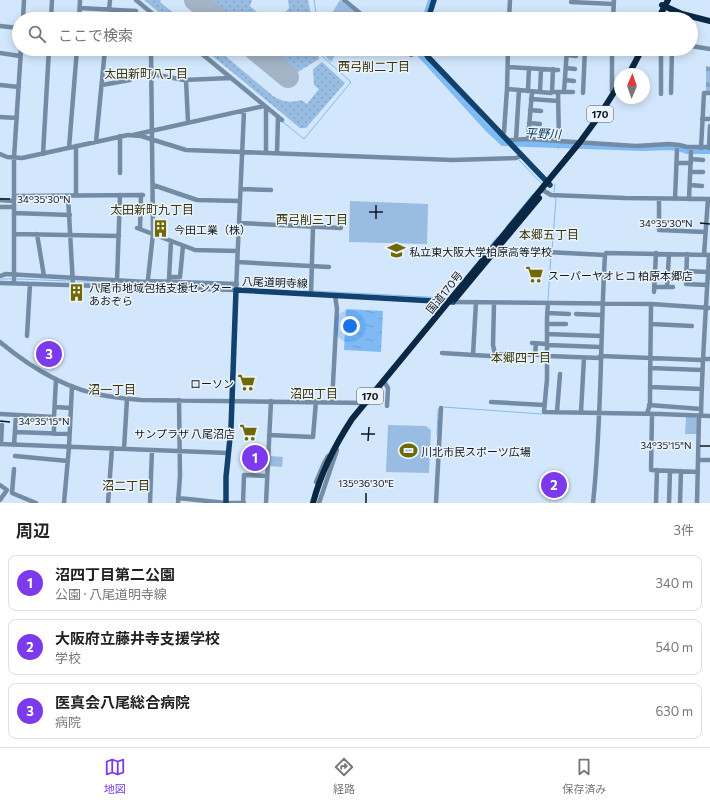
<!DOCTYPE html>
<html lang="ja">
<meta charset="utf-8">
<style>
:root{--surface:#fff;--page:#f2f2f2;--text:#222;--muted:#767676;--line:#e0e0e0;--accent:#7c3aed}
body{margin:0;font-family:Commissioner,"Noto Sans JP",sans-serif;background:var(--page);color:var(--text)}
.compass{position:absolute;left:614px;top:68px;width:36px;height:36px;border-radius:50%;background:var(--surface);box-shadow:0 2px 10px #0003;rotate:2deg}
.you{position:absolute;left:350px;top:326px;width:14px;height:14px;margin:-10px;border:3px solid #fff;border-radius:50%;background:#1a73e8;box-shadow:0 0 0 6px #1a73e833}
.badge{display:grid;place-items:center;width:26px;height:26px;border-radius:50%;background:var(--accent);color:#fff;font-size:13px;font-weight:700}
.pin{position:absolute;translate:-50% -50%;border:2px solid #fff;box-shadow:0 1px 4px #0006}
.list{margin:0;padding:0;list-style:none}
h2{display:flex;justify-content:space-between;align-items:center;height:52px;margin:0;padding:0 16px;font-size:17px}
h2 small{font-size:13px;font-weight:400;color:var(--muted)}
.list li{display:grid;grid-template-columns:26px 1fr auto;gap:12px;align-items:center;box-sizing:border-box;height:56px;margin:0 8px 8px;padding:0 8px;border:1px solid var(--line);border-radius:8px}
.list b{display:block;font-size:15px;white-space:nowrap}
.list p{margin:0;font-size:13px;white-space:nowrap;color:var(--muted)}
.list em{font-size:13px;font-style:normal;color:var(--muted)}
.icon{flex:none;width:22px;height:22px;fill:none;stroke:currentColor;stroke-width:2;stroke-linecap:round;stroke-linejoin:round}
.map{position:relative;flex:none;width:710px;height:503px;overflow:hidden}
.search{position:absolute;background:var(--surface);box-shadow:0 2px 10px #0003;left:12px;right:12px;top:12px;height:44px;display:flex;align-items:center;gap:10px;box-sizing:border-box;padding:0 14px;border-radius:22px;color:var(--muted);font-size:15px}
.sheet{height:244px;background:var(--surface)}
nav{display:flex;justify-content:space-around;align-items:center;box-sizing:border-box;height:56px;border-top:1px solid var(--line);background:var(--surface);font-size:11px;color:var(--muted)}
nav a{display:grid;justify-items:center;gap:2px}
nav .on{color:var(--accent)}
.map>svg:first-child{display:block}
</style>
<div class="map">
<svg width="710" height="503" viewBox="0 0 710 503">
<defs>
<pattern id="grass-dots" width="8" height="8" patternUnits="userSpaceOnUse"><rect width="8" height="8" fill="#99bde2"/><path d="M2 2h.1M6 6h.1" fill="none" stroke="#83a2c1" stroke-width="1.8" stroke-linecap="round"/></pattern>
<pattern id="cemetery-stones" width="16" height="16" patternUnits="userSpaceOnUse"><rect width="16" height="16" fill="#99bde2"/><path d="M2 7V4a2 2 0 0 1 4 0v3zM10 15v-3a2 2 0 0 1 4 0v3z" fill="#83a2c1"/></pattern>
<pattern id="water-ripples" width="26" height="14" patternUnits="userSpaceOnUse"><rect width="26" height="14" fill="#80baf5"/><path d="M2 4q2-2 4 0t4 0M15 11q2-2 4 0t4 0" fill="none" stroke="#6e9fd2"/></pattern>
</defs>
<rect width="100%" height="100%" fill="#d3e7fc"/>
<path fill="url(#grass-dots)" d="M144 0H161L160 2 181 19H167Z
M210 0H252L250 6 258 13 253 19H233Z
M288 0H308L312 19H280L289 8Z
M204 49H217L273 96C283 102 290 103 301 100L307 104 319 89 314 85 313 69 322 62 345 83 306 128H300Z
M270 49H318L319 59 298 72Z"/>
<path fill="url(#cemetery-stones)" d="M706 66 710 67V91H706Z"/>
<path fill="#99bde2" d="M340 0 364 19H328Z
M325 49H339L331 62 326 57Z
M350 201 428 204 427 244 349 242Z
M686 417H695L698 419V434H685Z
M388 425 426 426 431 430 429 473 386 472Z
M243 455 267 456 266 461 243 460Z
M270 456 283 457 282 467 270 466Z"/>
<path fill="url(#water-ripples)" d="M346 309 383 311 381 352 344 350Z"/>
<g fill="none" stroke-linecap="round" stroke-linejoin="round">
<path stroke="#80baf5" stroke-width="1" d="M314 0 317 19
M283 122 304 139 351 82 323 57 322 49
M503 143 504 144
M558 149 559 144
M519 160 542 184
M554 192 555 184
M506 227 533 194
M487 250 497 237
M552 250 556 199 554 197
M0 279H11
M17 279 70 281
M77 282H96
M103 283H114
M120 283 144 285
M151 285 168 284 234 287
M303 291H310
M313 291 446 298
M548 300 551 255
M443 407 542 414
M437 435 438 410 440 407"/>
<path stroke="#80baf5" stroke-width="6" d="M425 19 431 0
M417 49V51L487 128 503 143 643 148 669 147 678 148 687 151H710"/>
<path stroke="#a4b4c6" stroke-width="22" d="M195 0 218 19
M254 49 288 77"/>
<path stroke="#738ba4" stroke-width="4.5" d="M136 0 159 19
M344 0 367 19
M571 2 613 4
M80 8 136 11
M23 19 24 0
M51 19 52 0
M79 19 80 0
M108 19 110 0
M509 19 510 0
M613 19 614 0
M0 26 19 28
M691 46 710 49
M196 49 282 120
M403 49 411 55 421 49
M612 49V91L615 92
M0 53 20 56
M567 55 576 56
M508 67 558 70
M566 68 575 69
M553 69 552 92H573
M152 74 184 80 231 78
M186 80 188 122
M565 80 574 81
M0 85 19 87
M102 85 130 80
M507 89 551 93 552 92
M528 90 529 68
M540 92 541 69
M558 92 559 141
M564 92 567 49
M583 93 585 49
M671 93 672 49
M661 94V49
M531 99 558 101
M530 110 541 111
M0 117 17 118
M702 119H710
M529 123 540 124
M501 134 504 132 507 89 508 49
M133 135 264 106
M528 139 532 92
M507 140 528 139 636 146 669 144 679 145 687 147H710
M516 140 519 90
M96 142 105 49
M69 148 77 49
M701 148 704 93H710
M709 148 710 126
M266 153V108
M277 153 278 117
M0 154 7 157 22 158 128 135 141 136 186 150 453 160 516 158 521 156
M43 154 49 49
M691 159 703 160
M677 163H691
M690 172H703
M120 173V136
M153 185 197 200 240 201
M690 185 702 186
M241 189 271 190
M541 189 551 195 625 198 710 199
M14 196 143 195
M68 196 73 285
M76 196V146
M659 199V230L705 232
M675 199 677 150
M689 199 691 152
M0 200 14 201
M0 207H14
M14 213 70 215
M239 223 341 228
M137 228 195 250 237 251
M140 229 141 195
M14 234 119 236
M37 234 44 276
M499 246 506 250 605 255 606 253 710 255
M687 254 686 284 707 285
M704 255 708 199
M237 262 329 267
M686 271 708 272
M0 276 6 274 147 282
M169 277H180L183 246
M169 279 171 241
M117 281 120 195
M147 281 237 284
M0 283 236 290 244 111
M14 283V158L21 49
M655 287H673
M667 287 669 254
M147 288 153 234 151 49
M654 292 656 253
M311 294 313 227
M453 302 651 304 710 308
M494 303 493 345 495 354
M548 303 547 318V379L544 412 660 414 710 416
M547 313 569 314
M576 314 601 315
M547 324H566
M651 324 692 326
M547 334 601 336
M27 336 30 284
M0 342C30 367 67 390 107 396 118 398 129 399 141 400L367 403
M532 343 547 344
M547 345 600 347
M442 353 490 356 495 354 547 355
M473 355 476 302
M535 355 536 343
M547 356 600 358
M600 356 702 360
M704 359H710
M650 368 702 370
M385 383 388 388 387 406
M650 387 702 389
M332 402 337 309 335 295
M491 402 544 405
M649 405 701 409
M55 407 71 408
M557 412 560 374
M581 412 584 358
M0 414 54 417 56 379
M647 414 650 404V389L651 304
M652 414 651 470 698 472
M701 416C702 362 706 309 709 255
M15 432 69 434
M54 434V417
M269 435 313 437 316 401
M0 444 228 453
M1 444 2 425
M14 445 16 415
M124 449 127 399
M15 456 68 461
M698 460H710
M14 469 12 493 36 503
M316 482 324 463 328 456
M0 485 7 490 0 500
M178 498 226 503H244
M64 503 69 447 72 386
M108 503 112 448
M150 503 152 450
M178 503 180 476 179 400
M243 503 244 475 267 476
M266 503 271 401
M319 503 337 450
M436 503 441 408
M593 503C602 421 600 338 605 255
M656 503 657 470
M669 503 670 471
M680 503 681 471
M697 503 699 416"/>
<path stroke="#11416c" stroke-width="5.5" d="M428 19 434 0
M423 49 428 57 550 185
M226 503V477L231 428 236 290 453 302"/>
<path stroke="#0a2844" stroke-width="6" d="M662 5 682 14 710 21
M658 19 668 0
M629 74 642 49
M455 299 539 198
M313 503C321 472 335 445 352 419L580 142 599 116 620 83"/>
</g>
<path fill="none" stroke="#10171e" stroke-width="1.5" d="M0 199H10M369 212H383M376 219V205M700 223 710 224M0 421 10 422M361 434H375M368 441 369 427M700 446H710M366 503V493"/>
<defs>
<symbol id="building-bare" viewBox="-9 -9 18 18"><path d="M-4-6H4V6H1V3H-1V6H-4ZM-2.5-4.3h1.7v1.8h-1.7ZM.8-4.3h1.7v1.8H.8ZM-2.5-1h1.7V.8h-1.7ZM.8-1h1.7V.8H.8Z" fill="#706800" stroke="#eaf3fb" stroke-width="2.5" paint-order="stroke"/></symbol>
<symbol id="school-bare" viewBox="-9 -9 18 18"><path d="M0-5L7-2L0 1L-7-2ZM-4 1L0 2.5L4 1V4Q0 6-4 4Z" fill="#706800" stroke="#eaf3fb" stroke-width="2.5" paint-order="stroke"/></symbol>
<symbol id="supermarket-bare" viewBox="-9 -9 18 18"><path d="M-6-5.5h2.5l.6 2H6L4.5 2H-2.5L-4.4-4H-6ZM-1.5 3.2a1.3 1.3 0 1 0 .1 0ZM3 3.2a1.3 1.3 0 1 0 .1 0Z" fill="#706800" stroke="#eaf3fb" stroke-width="2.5" paint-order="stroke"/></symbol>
<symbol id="stadium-bare" viewBox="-9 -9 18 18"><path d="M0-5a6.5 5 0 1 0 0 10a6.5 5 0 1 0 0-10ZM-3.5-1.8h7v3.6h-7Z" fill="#706800" stroke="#eaf3fb" stroke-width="2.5" paint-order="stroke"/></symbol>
</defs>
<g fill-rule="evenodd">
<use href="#building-bare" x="148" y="216" width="25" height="25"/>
<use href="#school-bare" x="384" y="238" width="25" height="25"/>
<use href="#supermarket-bare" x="522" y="262" width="25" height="25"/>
<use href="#building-bare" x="64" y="280" width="25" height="25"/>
<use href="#supermarket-bare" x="234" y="370" width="25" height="25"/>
<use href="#supermarket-bare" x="236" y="420" width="25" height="25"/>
<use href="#stadium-bare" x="396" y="438" width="25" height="25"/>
</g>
<g text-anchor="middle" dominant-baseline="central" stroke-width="3" stroke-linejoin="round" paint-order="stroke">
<g fill="#eaf3fb" stroke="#515960" stroke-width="1">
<rect x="587" y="106" width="26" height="16" rx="3"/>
<rect x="357" y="388" width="26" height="16" rx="3"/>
</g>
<g font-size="10" font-weight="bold" fill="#10171e">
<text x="600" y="114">170</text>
<text x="370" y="396">170</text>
</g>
<g font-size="11" fill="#10171e" stroke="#eaf3fb" text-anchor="start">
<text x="174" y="229">今田工業（株）</text>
<text x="409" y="251">私立東大阪大学柏原高等学校</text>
<text x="548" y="275">スーパーヤオヒコ 柏原本郷店</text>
<text x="89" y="287">八尾市地域包括支援センター<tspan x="89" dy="13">あおぞら</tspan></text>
<text x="234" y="383" text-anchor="end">ローソン</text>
<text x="235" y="433" text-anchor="end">サンプラザ 八尾沼店</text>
<text x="421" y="451">川北市民スポーツ広場</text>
</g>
<g font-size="11" fill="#10171e" stroke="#eaf3fb">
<text transform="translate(275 282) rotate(2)">八尾道明寺線</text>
<text transform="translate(444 292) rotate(-51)">国道170号</text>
</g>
<g font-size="12" fill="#3a370c" stroke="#eaf3fb">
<text x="374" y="66">西弓削二丁目</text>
<text x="146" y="73">太田新町八丁目</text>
<text x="152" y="209">太田新町九丁目</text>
<text x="312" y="219">西弓削三丁目</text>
<text x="549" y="234">本郷五丁目</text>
<text x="521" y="357">本郷四丁目</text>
<text x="112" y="389">沼一丁目</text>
<text x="314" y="393">沼四丁目</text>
<text x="126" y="485">沼二丁目</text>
</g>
<g font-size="12" font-style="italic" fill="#0a355a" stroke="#eaf3fb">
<text transform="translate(543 133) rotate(2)">平野川</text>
</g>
</g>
<g font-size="10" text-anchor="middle" fill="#10171e" stroke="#eaf3fb" stroke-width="3" stroke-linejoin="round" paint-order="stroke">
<text x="44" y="203">34°35'30"N</text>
<text x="666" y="227">34°35'30"N</text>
<text x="44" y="425">34°35'15"N</text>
<text x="666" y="449">34°35'15"N</text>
<text x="366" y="487">135°36'30"E</text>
</g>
</svg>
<svg class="compass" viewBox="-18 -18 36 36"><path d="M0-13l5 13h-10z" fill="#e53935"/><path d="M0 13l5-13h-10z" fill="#767676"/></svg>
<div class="you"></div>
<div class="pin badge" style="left:255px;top:458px">1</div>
<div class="pin badge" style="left:554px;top:485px">2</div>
<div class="pin badge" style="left:49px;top:354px">3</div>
<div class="search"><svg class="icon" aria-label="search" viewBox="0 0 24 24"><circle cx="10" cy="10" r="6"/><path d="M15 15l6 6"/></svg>ここで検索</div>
</div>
<section class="sheet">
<h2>周辺<small>3件</small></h2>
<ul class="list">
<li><span class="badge">1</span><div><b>沼四丁目第二公園</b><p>公園 · 八尾道明寺線</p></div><em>340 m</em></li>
<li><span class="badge">2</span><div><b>大阪府立藤井寺支援学校</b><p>学校</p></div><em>540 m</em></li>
<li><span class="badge">3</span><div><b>医真会八尾総合病院</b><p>病院</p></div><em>630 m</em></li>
</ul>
</section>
<nav>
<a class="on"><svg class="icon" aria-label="map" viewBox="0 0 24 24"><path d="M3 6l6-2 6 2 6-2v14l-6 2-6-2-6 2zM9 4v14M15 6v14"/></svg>地図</a>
<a><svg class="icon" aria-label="directions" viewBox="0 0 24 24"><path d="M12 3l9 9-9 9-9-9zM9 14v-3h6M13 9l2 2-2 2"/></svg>経路</a>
<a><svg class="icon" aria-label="saved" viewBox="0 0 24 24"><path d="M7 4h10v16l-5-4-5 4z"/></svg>保存済み</a>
</nav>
